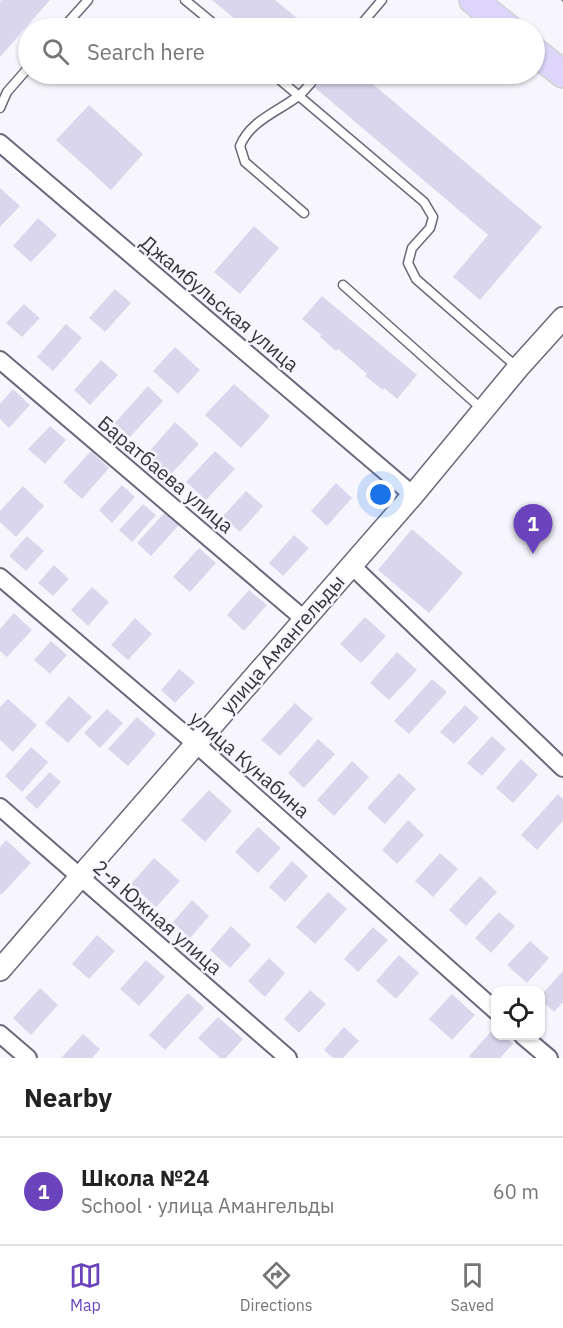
<!DOCTYPE html>
<meta charset="utf-8">
<style>
:root{--surface:#fff;--page:#f2f2f2;--text:#222;--muted:#767676;--line:#e0e0e0;--accent:#6b44bd}
body{margin:0;font-family:"IBM Plex Sans",sans-serif;background:var(--page);color:var(--text)}
.controls{position:absolute;right:18px;bottom:18px;display:grid;overflow:hidden;border-radius:12px;box-shadow:0 2px 4px #0004}
.controls button{width:54px;height:54px;display:grid;place-items:center;padding:0;border:0;border-bottom:2px solid var(--line);background:var(--surface);color:var(--text);font:30px sans-serif}
.you{position:absolute;left:381px;top:495px;width:21px;height:21px;margin:-15px;border:4px solid #fff;border-radius:50%;background:#1a73e8;box-shadow:0 0 0 9px #1a73e833}
.badge{display:grid;place-items:center;width:39px;height:39px;border-radius:50%;background:var(--accent);color:#fff;font-size:20px;font-weight:700}
.pin{position:absolute;translate:-50% -50px;filter:drop-shadow(0 2px 3px #0008)}
.pin::after{content:'';position:absolute;top:32px;width:21px;height:18px;background:inherit;clip-path:polygon(0 0,100% 0,50% 100%)}
.list{margin:0;padding:0;list-style:none}
h2{display:flex;justify-content:space-between;align-items:center;height:78px;margin:0;padding:0 24px;font-size:26px}
h2 small{font-size:20px;font-weight:400;color:var(--muted)}
.list li{display:grid;grid-template-columns:39px 1fr auto;gap:18px;align-items:center;box-sizing:border-box;height:108px;padding:0 24px;border-top:2px solid var(--line)}
.list b{display:block;font-size:22px;white-space:nowrap}
.list p{margin:0;font-size:20px;white-space:nowrap;color:var(--muted)}
.list em{font-size:20px;font-style:normal;color:var(--muted)}
.icon{flex:none;width:33px;height:33px;fill:none;stroke:currentColor;stroke-width:2;stroke-linecap:round;stroke-linejoin:round}
.map{position:relative;flex:none;width:563px;height:1058px;overflow:hidden}
.search{position:absolute;background:var(--surface);box-shadow:0 2px 4px #0004;left:18px;right:18px;top:18px;height:66px;display:flex;align-items:center;gap:15px;box-sizing:border-box;padding:0 21px;border-radius:33px;color:var(--muted);font-size:22px}
.sheet{height:186px;background:var(--surface)}
nav{display:flex;justify-content:space-around;align-items:center;box-sizing:border-box;height:84px;border-top:2px solid var(--line);background:var(--surface);font-size:16px;color:var(--muted)}
nav a{display:grid;justify-items:center;gap:3px}
nav .on{color:var(--accent)}
.map>svg:first-child{display:block}
</style>
<div class="map">
<svg width="563" height="1058" viewBox="0 0 563 1058">
<rect width="100%" height="100%" fill="#f7f6ff"/>
<path fill="#dad7ed" d="M1 0H50L0 57V2Z
M212 0H275L309 28H246Z
M299 74H361L542 227 480 300 453 277 488 235Z
M89 105 143 154 111 190 56 140Z
M0 188 20 206 0 227Z
M38 218 57 235 31 262 13 246Z
M254 226 279 248 240 294 214 272Z
M115 289 131 303 105 332 89 318Z
M322 296 417 375 397 399 384 388 383 390 365 376 367 374 338 349 336 351 320 337 321 335 302 319Z
M24 304 40 318 22 337 6 323Z
M66 324 82 338 53 371 37 357Z
M175 347 200 370 178 394 153 371Z
M101 360 118 375 90 405 74 390Z
M234 384 270 416 241 448 205 415Z
M148 386 163 401 130 437 115 423Z
M13 389 30 405 9 428 0 419V404Z
M175 422 199 444 170 475 147 454Z
M50 426 66 440 45 464 28 449Z
M91 451 109 468 82 499 63 482Z
M215 451 235 469 206 500 186 482Z
M336 483 352 498 327 526 311 511Z
M122 485 135 497 112 523 99 510Z
M23 486 44 506 16 537 0 522V511Z
M246 491 263 506 240 532 223 516Z
M143 504 156 515 132 542 119 530Z
M165 512 179 525 151 556 137 543Z
M412 529 463 573 429 613 378 570Z
M294 535 309 548 283 576 269 563Z
M27 536 44 551 26 571 9 556Z
M199 548 216 563 190 592 173 577Z
M54 565 69 579 53 596 38 583Z
M92 587 109 602 88 626 71 610Z
M249 590 267 605 244 631 227 615Z
M14 613 32 630 7 657 0 651V629Z
M365 617 386 636 361 663 340 644Z
M135 618 152 634 128 660 111 645Z
M51 641 67 655 50 674 34 660Z
M397 652 417 670 389 700 370 683Z
M179 669 195 682 175 703 161 690Z
M432 679 447 692 409 734 394 721Z
M69 696 92 717 68 743 45 723Z
M8 699 37 725 13 752 0 740V707Z
M295 703 313 719 280 756 261 740Z
M465 705 479 718 454 744 440 732Z
M107 709 123 723 100 748 84 733Z
M137 717 156 734 128 766 108 749Z
M492 736 506 749 482 776 467 763Z
M318 739 335 754 304 788 288 773Z
M31 747 48 762 22 792 5 776Z
M521 759 538 775 513 803 496 788Z
M352 761 369 777 334 816 317 800Z
M50 772 61 782 37 809 25 798Z
M399 773 416 789 385 824 367 808Z
M209 790 232 811 205 842 181 820Z
M558 794 563 799V821L537 850 521 835Z
M408 820 424 835 397 864 382 850Z
M258 827 281 848 258 873 235 852Z
M6 840 31 863 1 895 0 894V847Z
M440 853 458 869 433 897 415 881Z
M154 858 180 881 156 907 131 884Z
M292 861 308 876 285 902 269 887Z
M480 876 497 892 466 926 449 910Z
M328 892 347 909 315 944 296 927Z
M192 900 209 916 190 938 173 922Z
M499 912 515 926 491 953 475 938Z
M231 926 251 945 230 968 210 950Z
M373 927 388 940 358 972 344 959Z
M97 935 115 951 89 979 72 964Z
M530 941 549 958 527 983 507 965Z
M399 955 419 973 396 999 376 981Z
M269 958 285 973 265 997 248 981Z
M146 960 165 977 139 1006 120 989Z
M563 971V1002L554 1012 540 999V996Z
M40 988 58 1005 31 1035 13 1018Z
M310 990 326 1004 299 1033 284 1019Z
M188 993 204 1008 165 1050 149 1035Z
M452 994 475 1015 452 1040 429 1019Z
M218 1017 243 1039 226 1058H220L198 1038Z
M496 1026V1036H503L513 1044 500 1058H471L469 1056Z
M344 1027 359 1041 343 1058H333L324 1050Z
M83 1034 100 1049 92 1058H61Z"/>
<g fill="none" stroke-linecap="round" stroke-linejoin="round">
<defs>
<path id="service" d="M185 0 219 28
M63 28 88 0
M358 28 382 0
M273 74 424 202 433 217 430 228 412 248 408 263 416 279 518 368
M0 108 7 92 28 68
M304 213 245 162 240 146C250 121 277 112 297 97 302 94 306 88 311 83
M343 285 483 410"/>
<path id="minor" d="M0 143 413 495
M0 360 304 619
M351 565 563 768
M0 577 195 743 496 1011
M0 807 288 1058
M0 1034 28 1058
M523 1036 549 1058"/>
<path id="tertiary" d="M0 970 80 877 413 495 518 368 563 318"/>
<path id="primary" d="M473 0 508 28
M534 51 563 74"/>
</defs>
<use href="#service" stroke="#6c687b" stroke-width="11"/>
<use href="#minor" stroke="#6c687b" stroke-width="20"/>
<use href="#tertiary" stroke="#6c687b" stroke-width="24"/>
<use href="#primary" stroke="#d3d2d4" stroke-width="30"/>
<use href="#service" stroke="#fff" stroke-width="8"/>
<use href="#minor" stroke="#fff" stroke-width="16"/>
<use href="#tertiary" stroke="#fff" stroke-width="21"/>
<use href="#primary" stroke="#ddd6fa" stroke-width="27"/>
<path stroke="#75747d" stroke-width="1.5" d="M562 0 563 1"/>
</g>
<g text-anchor="middle" dominant-baseline="central" stroke-width="4.5" stroke-linejoin="round" paint-order="stroke">
<g font-size="20" fill="#36343d" stroke="#f7f6ff">
<text transform="translate(220 303) rotate(40)">Джамбульская улица</text>
<text transform="translate(166 474) rotate(40)">Баратбаева улица</text>
<text transform="translate(282 644) rotate(-49)">улица Амангельды</text>
<text transform="translate(250 764) rotate(41)">улица Кунабина</text>
<text transform="translate(158 917) rotate(41)">2-я Южная улица</text>
</g>
</g>
</svg>
<div class="controls">
<button><svg class="icon" aria-label="locate" viewBox="0 0 24 24"><circle cx="12" cy="12" r="6"/><path d="M12 2v4M12 18v4M2 12h4M18 12h4"/></svg></button>
</div>
<div class="you"></div>
<div class="pin badge" style="left:533px;top:554px">1</div>
<div class="search"><svg class="icon" aria-label="search" viewBox="0 0 24 24"><circle cx="10" cy="10" r="6"/><path d="M15 15l6 6"/></svg>Search here</div>
</div>
<section class="sheet">
<h2>Nearby<small></small></h2>
<ul class="list">
<li><span class="badge">1</span><div><b>Школа №24</b><p>School · улица Амангельды</p></div><em>60 m</em></li>
</ul>
</section>
<nav>
<a class="on"><svg class="icon" aria-label="map" viewBox="0 0 24 24"><path d="M3 6l6-2 6 2 6-2v14l-6 2-6-2-6 2zM9 4v14M15 6v14"/></svg>Map</a>
<a><svg class="icon" aria-label="directions" viewBox="0 0 24 24"><path d="M12 3l9 9-9 9-9-9zM9 14v-3h6M13 9l2 2-2 2"/></svg>Directions</a>
<a><svg class="icon" aria-label="saved" viewBox="0 0 24 24"><path d="M7 4h10v16l-5-4-5 4z"/></svg>Saved</a>
</nav>
